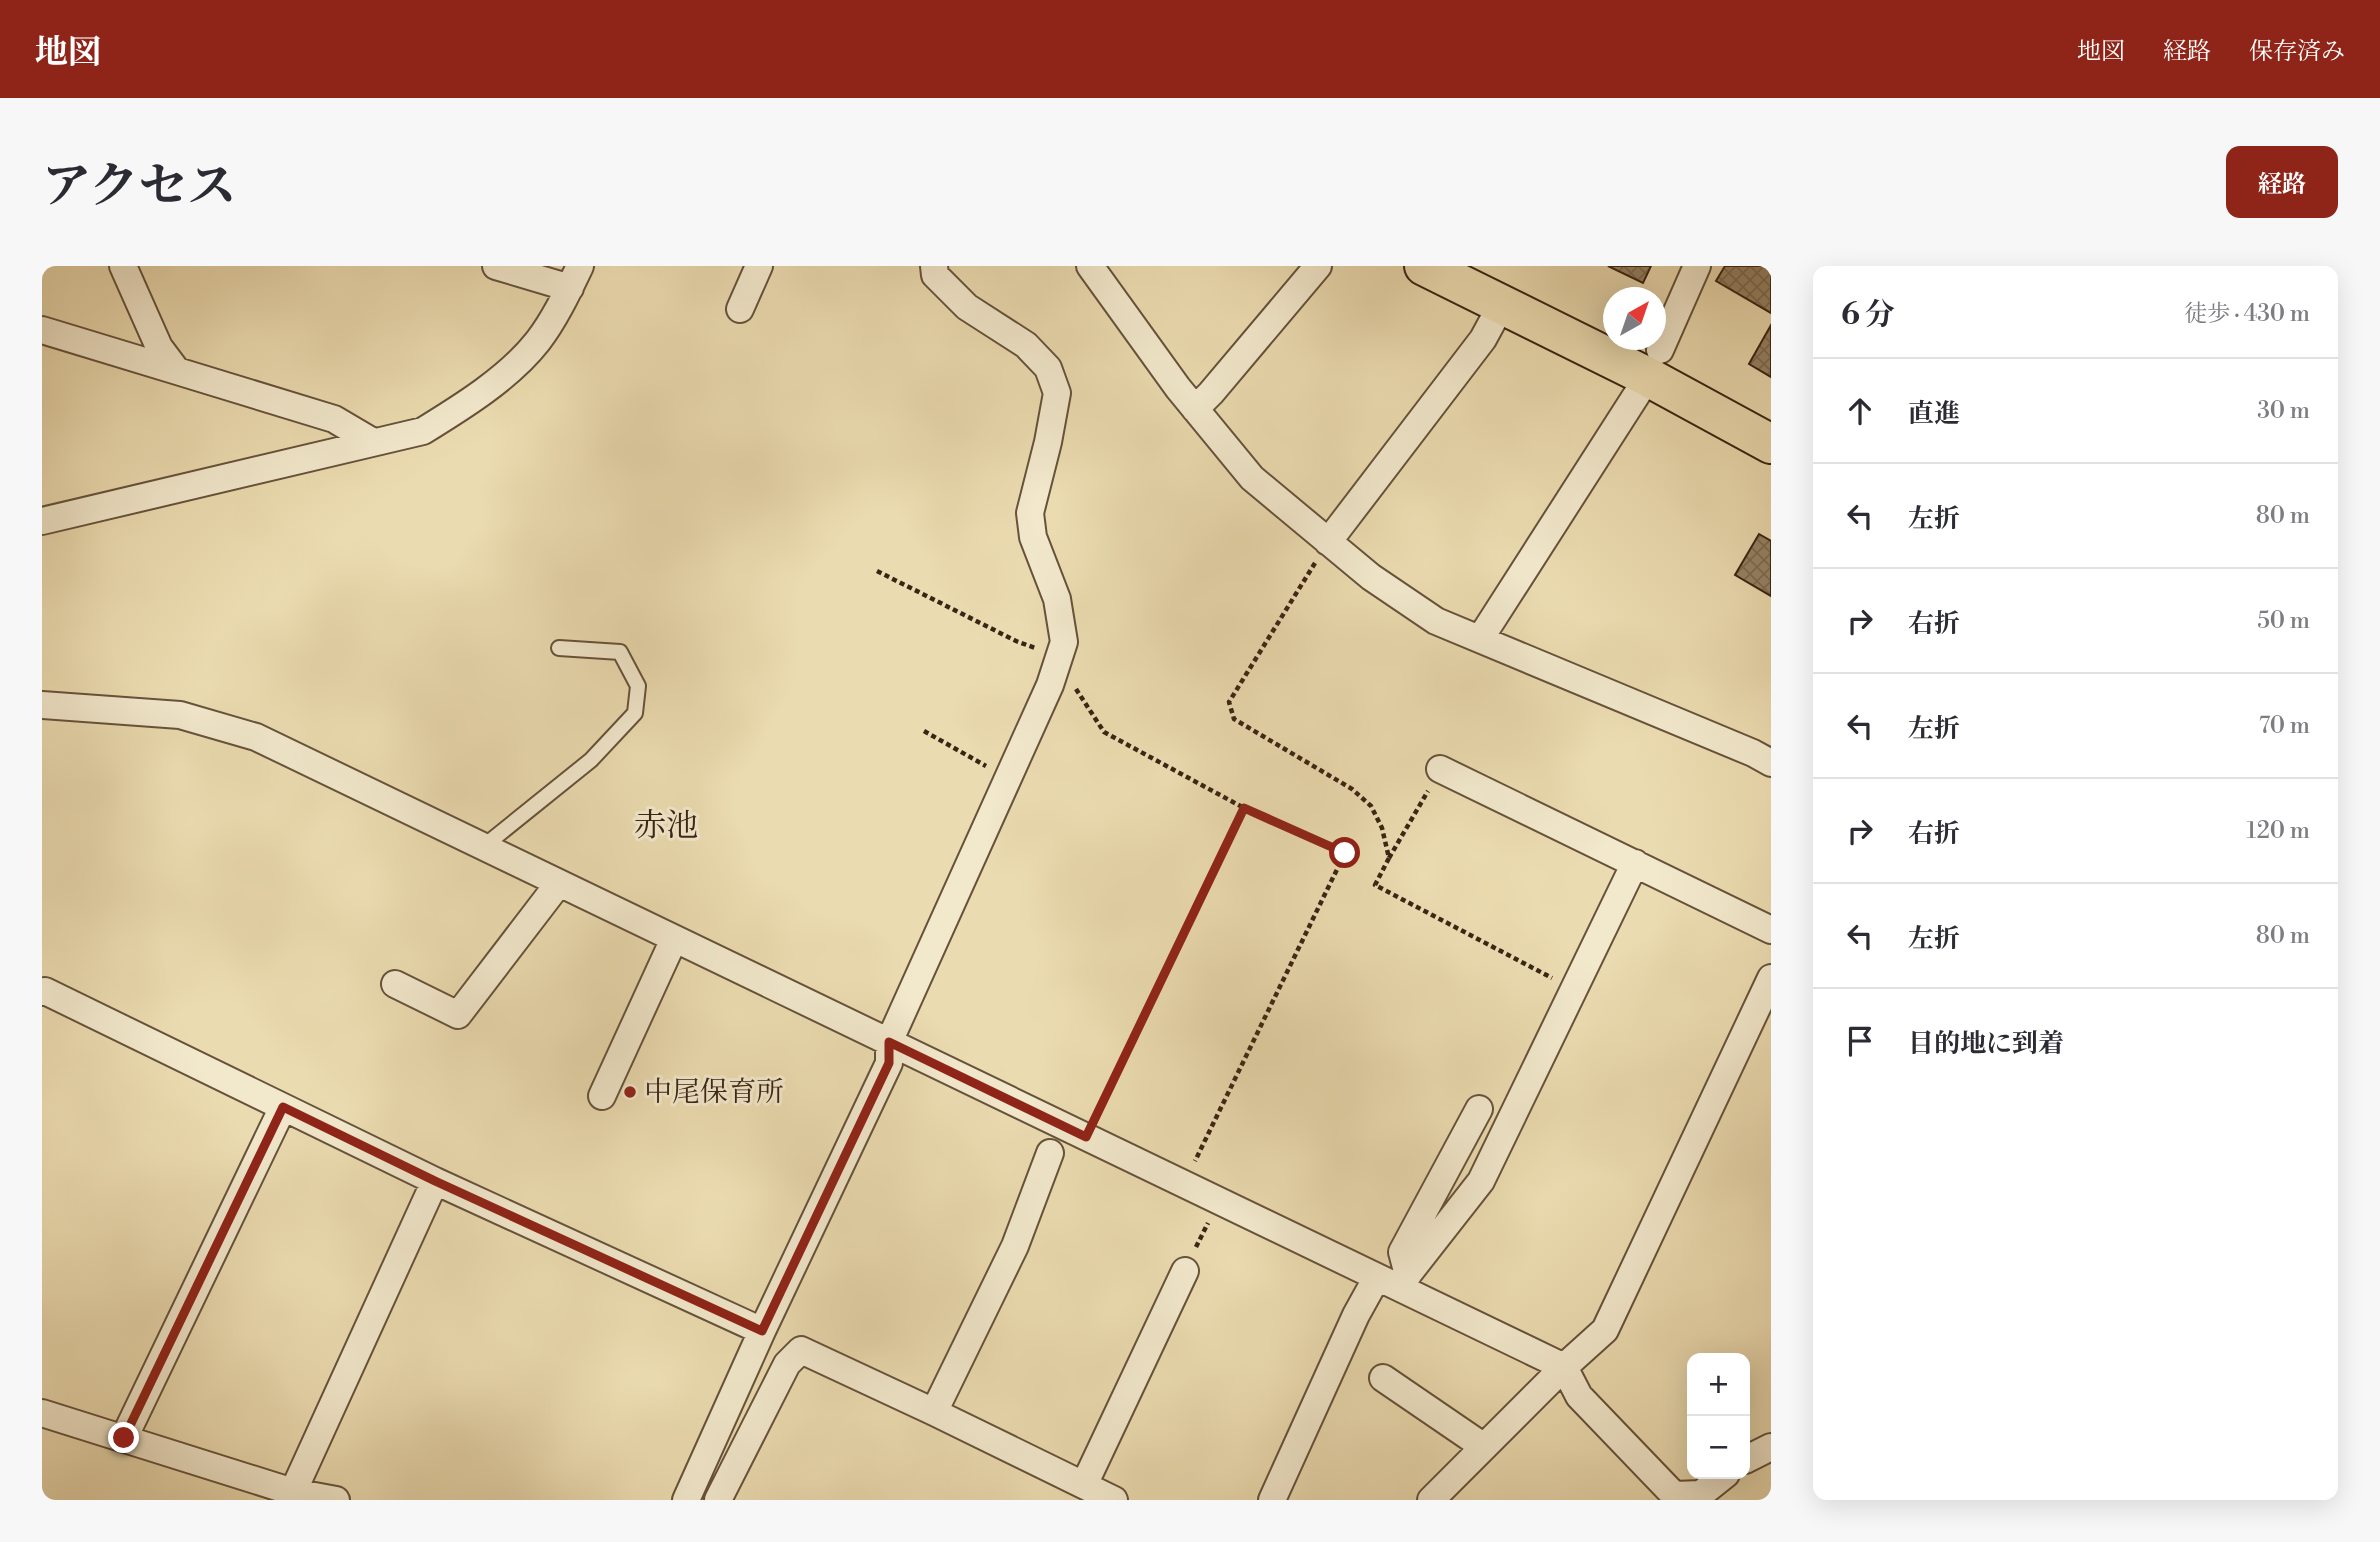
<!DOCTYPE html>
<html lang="ja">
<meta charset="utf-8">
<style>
:root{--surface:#fff;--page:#f7f7f7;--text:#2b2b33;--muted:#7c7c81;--line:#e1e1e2;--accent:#8f2418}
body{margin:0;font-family:"Libre Bodoni","Noto Serif JP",serif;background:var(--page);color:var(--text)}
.controls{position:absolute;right:21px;bottom:21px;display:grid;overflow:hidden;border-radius:14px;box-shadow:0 7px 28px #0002}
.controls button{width:63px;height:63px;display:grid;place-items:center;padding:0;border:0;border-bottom:2px solid var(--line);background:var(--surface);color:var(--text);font:35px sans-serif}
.compass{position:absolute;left:1561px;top:21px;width:63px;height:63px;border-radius:50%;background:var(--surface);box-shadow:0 7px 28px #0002;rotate:40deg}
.stop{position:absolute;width:21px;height:21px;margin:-16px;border:5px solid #8f2418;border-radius:50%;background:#fff}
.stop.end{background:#8f2418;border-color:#fff;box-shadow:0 2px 7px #0008}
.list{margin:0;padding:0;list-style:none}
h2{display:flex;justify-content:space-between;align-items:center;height:91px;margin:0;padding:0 28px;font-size:30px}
h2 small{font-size:23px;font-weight:400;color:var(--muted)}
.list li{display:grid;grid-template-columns:46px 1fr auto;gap:21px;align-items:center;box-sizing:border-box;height:105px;padding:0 28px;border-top:2px solid var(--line)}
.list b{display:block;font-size:26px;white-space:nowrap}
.list em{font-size:23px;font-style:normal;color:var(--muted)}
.icon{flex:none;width:38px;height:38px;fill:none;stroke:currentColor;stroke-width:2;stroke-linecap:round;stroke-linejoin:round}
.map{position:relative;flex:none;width:1729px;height:1234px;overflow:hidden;border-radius:14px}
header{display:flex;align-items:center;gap:42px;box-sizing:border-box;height:98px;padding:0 35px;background:var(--accent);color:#fff}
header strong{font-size:33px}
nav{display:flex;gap:38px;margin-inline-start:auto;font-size:24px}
.intro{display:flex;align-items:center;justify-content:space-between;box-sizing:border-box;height:168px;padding:0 42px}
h1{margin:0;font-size:49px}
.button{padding:18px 32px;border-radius:14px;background:var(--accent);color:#fff;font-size:24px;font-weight:700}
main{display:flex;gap:42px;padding:0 42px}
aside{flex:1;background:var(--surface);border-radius:14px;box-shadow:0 7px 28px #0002}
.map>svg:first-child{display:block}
</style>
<header>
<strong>地図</strong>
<nav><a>地図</a><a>経路</a><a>保存済み</a></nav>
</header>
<div class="intro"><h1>アクセス</h1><a class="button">経路</a></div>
<main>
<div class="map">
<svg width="1729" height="1234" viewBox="0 0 1729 1234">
<defs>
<pattern id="building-cross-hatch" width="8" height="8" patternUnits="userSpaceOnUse" patternTransform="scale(1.75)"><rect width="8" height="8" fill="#968365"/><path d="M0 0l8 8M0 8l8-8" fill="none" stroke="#7b6b52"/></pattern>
</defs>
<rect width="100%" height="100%" fill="#ebdbb0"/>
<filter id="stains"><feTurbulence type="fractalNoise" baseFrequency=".00286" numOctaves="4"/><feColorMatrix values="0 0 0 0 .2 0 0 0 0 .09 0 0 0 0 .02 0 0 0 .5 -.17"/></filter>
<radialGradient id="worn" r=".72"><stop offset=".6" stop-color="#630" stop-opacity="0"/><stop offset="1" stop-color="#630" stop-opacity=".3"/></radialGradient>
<path fill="url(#building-cross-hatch)" stroke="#3a2414" stroke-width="2" d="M1566 0H1609L1601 17Z
M1683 0H1729V47L1674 15Z
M1729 59V111L1707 98Z
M1717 268 1729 275V330L1693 309Z"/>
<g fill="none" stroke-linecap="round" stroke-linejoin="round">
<defs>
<path id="lane" d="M441 581 549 494 593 447 596 420 578 386 517 382"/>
<path id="street" d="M81 0 117 81 135 105 292 153 331 176
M454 0 528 22
M1048 0 1136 122 1210 212 1329 311 1394 355 1711 487 1729 497
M698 43 717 0
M0 64 135 105
M1618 84 1655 0
M1153 143 1169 127 1276 0
M0 255 381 165C420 141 467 112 496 75 513 53 526 25 538 0
M1286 276 1441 73 1460 38
M1438 373 1606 111
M0 439 138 449 214 471 1522 1101 1537 1130 1632 1229 1659 1228 1684 1208
M1398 503 1729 664
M353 718 416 749 517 617
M0 726 3 725 393 915 720 1065
M560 830 632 673
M1366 1009 1360 986 1437 843
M1356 1021 1439 915 1593 597
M1341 1112 1442 1181
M892 1146 973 980 1008 887
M0 1147 251 1226 294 1234
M82 1172 241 841
M1703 1194 1729 1181
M1042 1219 1143 1005
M249 1234 251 1226 393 915
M644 1234 720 1065 847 797V776L1008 419 1022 376 1015 333 991 271 988 247 1006 176 1015 127 1006 102 984 79 925 41 893 9 892 0
M676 1234 745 1098 759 1084 892 1146 1072 1234
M1230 1234 1314 1049 1335 1011
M1389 1234 1522 1101 1563 1064 1729 712"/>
<path id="primary" d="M1382 0 1606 111 1729 178"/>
</defs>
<use href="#lane" stroke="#66523b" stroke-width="18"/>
<use href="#street" stroke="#66523b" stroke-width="30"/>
<use href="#primary" stroke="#3a2414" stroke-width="42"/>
<path stroke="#3a2414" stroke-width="4.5" stroke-dasharray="5 3.5" stroke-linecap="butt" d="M1273 297 1187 436 1192 453 1310 523 1329 540 1340 562 1347 592 1333 619 1510 712
M835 305 974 375 993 382
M1034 423 1062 466 1202 542 1303 587 1153 895
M882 465 944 500
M1347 592 1386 525
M1055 847 1202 542
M1154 981 1166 957"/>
<use href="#lane" stroke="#f2e8cc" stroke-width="14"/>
<use href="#street" stroke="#f2e8cc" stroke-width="26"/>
<use href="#primary" stroke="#ebdbb0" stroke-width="38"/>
</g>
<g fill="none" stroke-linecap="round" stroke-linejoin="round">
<path stroke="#8f2418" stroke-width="9" d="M82 1172 241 841 393 915 720 1065 847 797V776L1044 871 1202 542 1303 587"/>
</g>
<circle fill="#8f2418" stroke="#f2e8cc" stroke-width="2.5" cx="588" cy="826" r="7"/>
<g text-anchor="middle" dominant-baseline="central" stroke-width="6" stroke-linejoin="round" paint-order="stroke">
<g font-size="28" fill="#3a2414" stroke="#f2e8cc" text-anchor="start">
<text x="602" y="826">中尾保育所</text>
</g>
<g font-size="32" fill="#3a2414" stroke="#f2e8cc">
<text x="624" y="560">赤池</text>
</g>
</g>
<rect width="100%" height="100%" filter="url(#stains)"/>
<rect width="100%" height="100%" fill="url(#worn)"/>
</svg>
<div class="controls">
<button>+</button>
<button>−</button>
</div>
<svg class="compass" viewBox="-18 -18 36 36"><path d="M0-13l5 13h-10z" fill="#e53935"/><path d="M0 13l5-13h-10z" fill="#7c7c81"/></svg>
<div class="stop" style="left:1303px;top:587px"></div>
<div class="stop end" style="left:82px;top:1172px"></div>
</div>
<aside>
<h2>6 分<small>徒歩 · 430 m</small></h2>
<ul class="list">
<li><svg class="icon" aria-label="ahead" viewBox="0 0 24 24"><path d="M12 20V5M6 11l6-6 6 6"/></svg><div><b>直進</b></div><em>30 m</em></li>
<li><svg class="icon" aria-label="left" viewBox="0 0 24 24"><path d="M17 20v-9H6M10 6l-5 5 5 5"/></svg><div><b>左折</b></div><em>80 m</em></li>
<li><svg class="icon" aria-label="right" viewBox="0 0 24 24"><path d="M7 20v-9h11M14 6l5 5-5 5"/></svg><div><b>右折</b></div><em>50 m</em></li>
<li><svg class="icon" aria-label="left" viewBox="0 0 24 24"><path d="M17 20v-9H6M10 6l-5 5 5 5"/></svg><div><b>左折</b></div><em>70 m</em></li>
<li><svg class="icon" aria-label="right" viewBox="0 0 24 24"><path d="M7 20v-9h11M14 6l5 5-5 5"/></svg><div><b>右折</b></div><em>120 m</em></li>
<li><svg class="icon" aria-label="left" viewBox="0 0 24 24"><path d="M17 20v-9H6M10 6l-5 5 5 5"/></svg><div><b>左折</b></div><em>80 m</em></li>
<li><svg class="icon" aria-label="arrive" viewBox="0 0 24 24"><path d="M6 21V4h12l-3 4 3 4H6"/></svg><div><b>目的地に到着</b></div></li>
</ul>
</aside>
</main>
